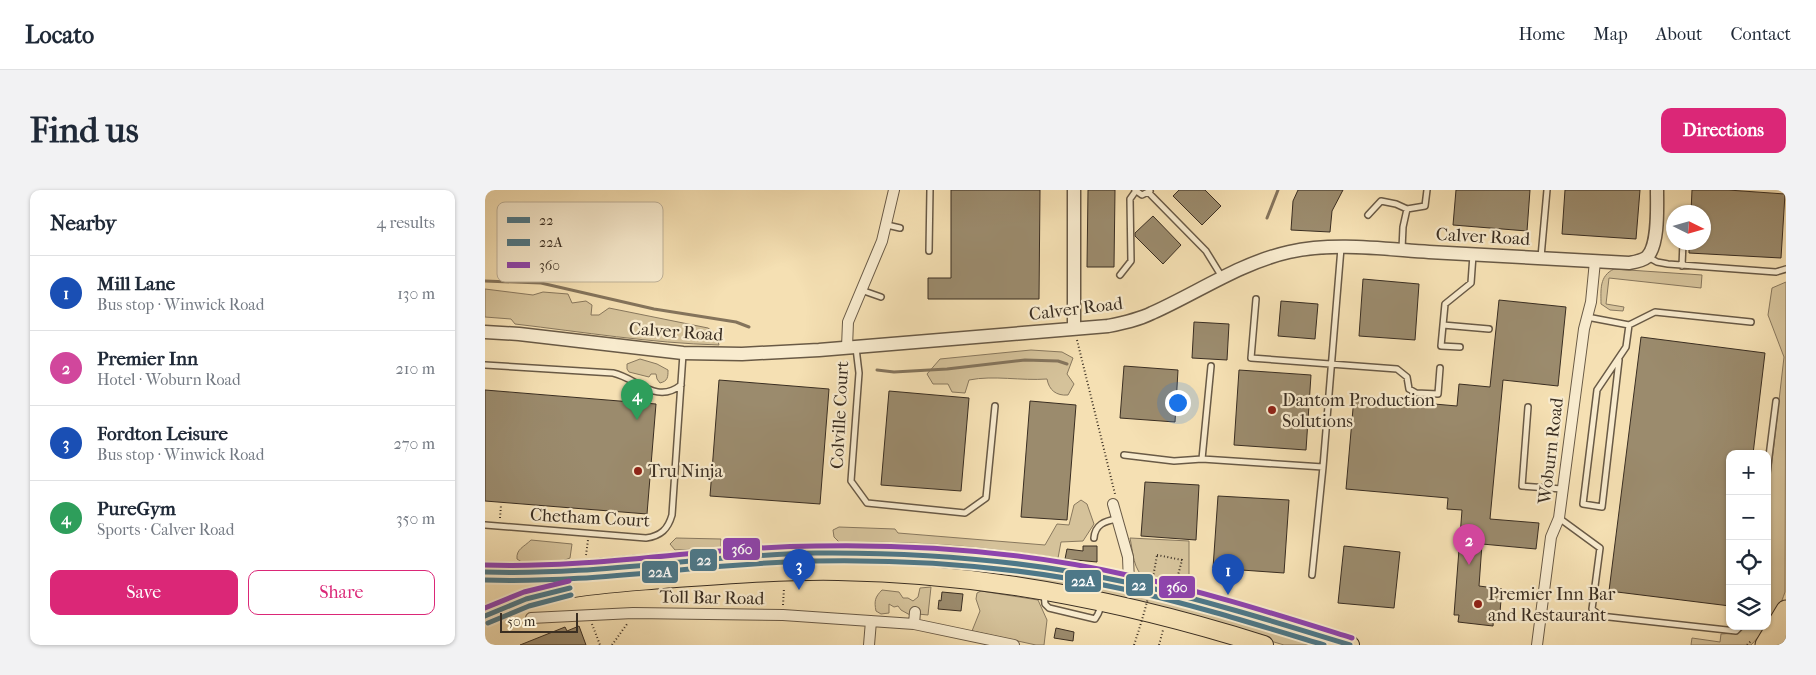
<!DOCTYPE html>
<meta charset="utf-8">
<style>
:root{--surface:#fff;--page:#f2f2f3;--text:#1f2937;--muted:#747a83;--line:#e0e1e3;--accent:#db2777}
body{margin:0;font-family:"IM FELL French Canon",serif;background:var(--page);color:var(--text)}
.controls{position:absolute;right:15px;bottom:15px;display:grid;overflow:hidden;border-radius:10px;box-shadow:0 1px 4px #0004}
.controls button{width:45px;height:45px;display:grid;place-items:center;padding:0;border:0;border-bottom:1px solid var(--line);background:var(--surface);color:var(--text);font:25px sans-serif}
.compass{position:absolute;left:1181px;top:15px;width:45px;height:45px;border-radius:50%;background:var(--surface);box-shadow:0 1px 4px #0004;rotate:95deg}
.scale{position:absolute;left:15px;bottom:12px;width:78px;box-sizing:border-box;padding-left:5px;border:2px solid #3a2e22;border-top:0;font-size:14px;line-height:18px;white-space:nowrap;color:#3a2e22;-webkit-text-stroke:4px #f8ebce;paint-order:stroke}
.you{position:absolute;left:692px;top:212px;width:18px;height:18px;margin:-12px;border:4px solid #fff;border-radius:50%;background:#1a73e8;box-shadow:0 0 0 8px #1a73e833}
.badge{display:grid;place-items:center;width:32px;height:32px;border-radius:50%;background:var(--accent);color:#fff;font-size:16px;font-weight:700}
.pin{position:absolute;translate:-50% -41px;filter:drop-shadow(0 1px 2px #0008)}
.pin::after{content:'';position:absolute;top:26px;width:18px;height:15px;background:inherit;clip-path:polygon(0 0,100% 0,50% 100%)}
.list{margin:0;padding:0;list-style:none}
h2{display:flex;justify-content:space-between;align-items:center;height:65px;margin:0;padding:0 20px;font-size:21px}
h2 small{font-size:16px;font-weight:400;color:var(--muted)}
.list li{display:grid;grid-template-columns:32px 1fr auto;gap:15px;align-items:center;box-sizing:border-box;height:75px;padding:0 20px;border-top:1px solid var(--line)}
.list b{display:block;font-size:19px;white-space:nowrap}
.list p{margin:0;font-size:16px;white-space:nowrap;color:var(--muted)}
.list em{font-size:16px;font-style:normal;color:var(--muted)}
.actions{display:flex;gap:10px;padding:15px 20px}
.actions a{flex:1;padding:11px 0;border:1px solid var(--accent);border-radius:10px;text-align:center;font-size:18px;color:var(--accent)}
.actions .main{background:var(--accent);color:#fff}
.icon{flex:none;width:28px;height:28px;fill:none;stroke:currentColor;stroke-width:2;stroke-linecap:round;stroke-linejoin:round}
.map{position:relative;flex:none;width:1301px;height:455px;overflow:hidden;border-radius:10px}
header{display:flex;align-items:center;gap:30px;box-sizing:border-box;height:70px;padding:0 25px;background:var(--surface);border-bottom:1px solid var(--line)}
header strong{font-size:24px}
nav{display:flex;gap:28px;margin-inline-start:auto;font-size:18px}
.intro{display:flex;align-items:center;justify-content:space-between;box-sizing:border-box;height:120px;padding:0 30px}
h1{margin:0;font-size:35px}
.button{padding:12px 22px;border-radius:10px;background:var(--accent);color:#fff;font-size:18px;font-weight:700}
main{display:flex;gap:30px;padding:0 30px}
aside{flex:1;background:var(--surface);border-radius:10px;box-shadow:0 1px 4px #0004}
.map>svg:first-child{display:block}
</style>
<header>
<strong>Locato</strong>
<nav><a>Home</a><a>Map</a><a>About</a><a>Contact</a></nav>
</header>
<div class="intro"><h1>Find us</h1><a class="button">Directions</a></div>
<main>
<aside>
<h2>Nearby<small>4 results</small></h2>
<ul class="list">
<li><span class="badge" style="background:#1a4fb4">1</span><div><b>Mill Lane</b><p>Bus stop · Winwick Road</p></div><em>130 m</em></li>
<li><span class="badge" style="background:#d1479c">2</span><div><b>Premier Inn</b><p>Hotel · Woburn Road</p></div><em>210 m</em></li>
<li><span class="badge" style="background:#1a4fb4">3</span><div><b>Fordton Leisure</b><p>Bus stop · Winwick Road</p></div><em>270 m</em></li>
<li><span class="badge" style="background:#2e9e5b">4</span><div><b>PureGym</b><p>Sports · Calver Road</p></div><em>350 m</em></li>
</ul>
<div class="actions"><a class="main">Save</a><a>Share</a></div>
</aside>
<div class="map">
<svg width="1301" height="455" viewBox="0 0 1301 455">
<rect width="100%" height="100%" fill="#f5e0b3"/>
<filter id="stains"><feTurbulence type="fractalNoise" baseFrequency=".004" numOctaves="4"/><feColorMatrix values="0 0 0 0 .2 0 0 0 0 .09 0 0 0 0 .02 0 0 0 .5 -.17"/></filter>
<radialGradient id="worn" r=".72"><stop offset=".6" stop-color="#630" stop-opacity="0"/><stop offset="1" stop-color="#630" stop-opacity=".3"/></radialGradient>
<path fill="#d5c29a" stroke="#88785e" d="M1129 79 1217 85 1216 98 1124 88 1121 114 1139 117 1138 121 1125 120 1116 114C1116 100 1114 86 1129 79Z
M1301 92 1300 402C1291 428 1285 435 1266 455H1206L1207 448 1235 452 1236 444 1252 443 1259 436H1282V315L1299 167 1283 125 1287 98Z
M0 99 48 105 58 102 83 104 87 113 101 111 107 115 106 125H114L124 118 223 138 231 144 234 155C165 153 98 142 30 134L26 129 0 127Z
M546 160 577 162 588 168 582 184 589 194 583 205C571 206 564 200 562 189 536 191 509 185 484 190L480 203 467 202 463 194H448L442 184 455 169Z
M155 169 172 174 183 180C183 187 183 191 175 193L172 189 171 184H166L164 187 144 182 142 179V174Z
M596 310 602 314 609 334 598 351 576 352 573 368C501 357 428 350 355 353L349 347 348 340 354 337 410 339 413 343 560 355 572 334 584 335 589 315Z
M191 348 236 349V358L190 360 185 354Z
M645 348 704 351V396L661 388C648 382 648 361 645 348Z
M46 350 87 354 85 368 70 374 43 376 32 369C31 359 39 357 46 350Z
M332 369 488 375 643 399 846 455H799L722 432 332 375Z
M446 397 443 425 433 424 431 420 425 425 416 420 413 416 409 417 404 414V423L396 424 391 421C389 411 390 407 397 400L414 402 418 408H423L428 411 433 407 435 398Z
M496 401 553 410 562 430 559 455H551L487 441 495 421 491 409 492 403Z"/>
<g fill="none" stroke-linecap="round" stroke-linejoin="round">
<path stroke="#84745c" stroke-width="3" d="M782 28 793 0
M0 91 56 93 169 119 251 132 264 137
M392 180 409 182 462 179 540 170 573 171 582 174"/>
</g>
<path fill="#9b8b6d" stroke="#3a2e22" d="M466 0H555L554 109H443V88H466Z
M603 0H630L629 77H602Z
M694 0H720L736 16 717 35 688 6Z
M813 0H858L847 21 845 42 806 40 808 11Z
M971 0H1045L1042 41 968 35Z
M1080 0H1155L1151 49 1077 44Z
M1207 0H1243L1300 4 1296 68 1204 63V52H1218V22H1206Z
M668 26 696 55 678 74 650 46V43Z
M878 89 934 94 930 150 874 146Z
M1014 110 1081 117 1073 196 1018 190 1005 329 1054 333 1051 359 997 354 994 396 1017 399 1015 422H1012V426H1009L1008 436 973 432 974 425H969L977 320 962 319 963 308 861 299 869 207 972 216 974 194 1005 197Z
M796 111 833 114 830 149 793 146Z
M709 132 744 134 742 170 707 168Z
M1156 147 1280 163 1268 264H1245V416L1124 401Z
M639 176 693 180 690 232 635 228Z
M754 180 826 185 821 260 749 255Z
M234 190 344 199 335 314 225 306Z
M0 200 171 214 162 324 0 311Z
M404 201 484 208 476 301 396 295Z
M545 211 591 215 582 330 536 327Z
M660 292 714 295 711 350 656 346Z
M733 306 804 310 799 383 728 378Z
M598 356H612V372L580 369 582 359 598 361Z
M859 356 915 362 909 418 853 413Z
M457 402 478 404 476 421 453 419 454 410 456 411Z
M94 436 101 455H35L80 437 82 441Z
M571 438 589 442 588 451 569 448Z"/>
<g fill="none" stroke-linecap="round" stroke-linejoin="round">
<defs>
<path id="service" d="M650 0 657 5 665 1
M664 3 721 61 737 87
M922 19 940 16 942 0
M883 25 896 11 911 14 922 19 918 37 917 59
M402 35 415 38
M444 61 445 0
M1056 67 1062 0
M1163 67 1172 72 1183 74 1291 82 1301 79
M1197 76 1198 52
M635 85 646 71 645 9 650 2
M376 100 396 107
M771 109 766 168 912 179 922 187 924 199 931 203 953 204 955 178
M1102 127 1144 135 1170 122 1266 132
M958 135 1004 139
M975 157 956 156 960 114 986 93 988 65
M371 158 374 183 366 291 382 313 480 323 501 308 510 216
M1134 170 1117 317 1098 314 1112 200 1141 157 1144 135
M0 175 128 183C152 188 171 215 196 195
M1043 217 1037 296 1077 299
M639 265 689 271 717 269 838 277
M717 269 726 176
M1282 282 1291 211
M1074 328 1115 358 1107 419 1115 426 1251 441 1256 436
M0 335 161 348C176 346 183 339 187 325L198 164
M609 348C610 335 619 331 632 329
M827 385 838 277 856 58
M559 403 560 414 564 418 610 429 613 424 617 414"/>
<path id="minor" d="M362 157 363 132 397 51 409 0
M628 314 643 367 644 393
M46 428 148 423 298 425 429 434 529 455
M429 434 430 422
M384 455 386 431
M1052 455 1066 347 1074 328 1099 139 1106 112 1110 71"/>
<path id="tertiary" d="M589 0V139
M0 142 34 144 198 163 257 164 334 160 623 136C638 133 653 130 667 123 712 103 755 73 804 62 849 52 898 59 944 62 1010 66 1077 69 1144 73 1150 72 1157 71 1162 67 1174 55 1172 17 1172 0"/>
<path id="trunk" d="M0 382C38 384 76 381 114 378 186 372 258 364 330 363 422 362 515 369 606 385 694 401 779 429 865 455
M0 426C55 396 117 394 178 389 236 385 295 380 353 381 500 383 640 411 779 455
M1285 455 1301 444"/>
<path id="motorway" d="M1280 455 1301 420"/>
</defs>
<use href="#service" stroke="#695a46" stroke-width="8"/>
<use href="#minor" stroke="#695a46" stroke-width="12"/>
<use href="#tertiary" stroke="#695a46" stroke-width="15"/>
<use href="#trunk" stroke="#3a2e22" stroke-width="20"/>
<use href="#motorway" stroke="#3a2e22" stroke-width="21"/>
<path stroke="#3a2e22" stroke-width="2" stroke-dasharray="1 2.5" stroke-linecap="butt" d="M592 150 630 304
M15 328 16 315
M101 365 103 350
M672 365 697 370 692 389
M298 415 299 398
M107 434 115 455
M127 455 142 434
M649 455H650
M674 455 678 440
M1262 455 1266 451"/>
<use href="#service" stroke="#f8ebce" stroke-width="5"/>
<use href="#minor" stroke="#f8ebce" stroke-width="10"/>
<use href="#tertiary" stroke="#f8ebce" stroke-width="12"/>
<use href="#trunk" stroke="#f5e0b3" stroke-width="18"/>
<use href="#motorway" stroke="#f5e0b3" stroke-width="19"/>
<path stroke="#3a2e22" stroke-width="2" stroke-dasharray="1 2.5" stroke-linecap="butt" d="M649 455C659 425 667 396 672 365"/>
<defs>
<path id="bus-1" d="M0 382C110 386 220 365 330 363 433 362 539 370 640 392 716 409 791 432 865 455
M0 426 41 409 85 398"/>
<path id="bus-2" d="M0 390C109 394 219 373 328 371 431 369 537 377 638 399 706 414 773 435 839 455
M3 433 44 416 86 405"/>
<path id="bus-3" d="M0 375C111 379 220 357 331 356 435 354 540 362 642 385 718 401 793 425 867 448
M0 418 39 402 84 391"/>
</defs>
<use href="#bus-1" stroke="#f8ebce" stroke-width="9"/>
<use href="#bus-2" stroke="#f8ebce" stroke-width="9"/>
<use href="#bus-3" stroke="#f8ebce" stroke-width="9"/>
<use href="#bus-1" stroke="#4e7888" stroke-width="5"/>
<use href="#bus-2" stroke="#4e7888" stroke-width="5"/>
<use href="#bus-3" stroke="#8e44ad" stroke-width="5"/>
</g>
<g fill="#8f2418" stroke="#f8ebce" stroke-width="2">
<circle cx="787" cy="220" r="5"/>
<circle cx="153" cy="281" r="5"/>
<circle cx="993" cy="414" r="5"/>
</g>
<g text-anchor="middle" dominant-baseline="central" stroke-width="4.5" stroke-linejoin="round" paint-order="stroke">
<g font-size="18" fill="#3a2e22" stroke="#f8ebce">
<text transform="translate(998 47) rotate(3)">Calver Road</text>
<text transform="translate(591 119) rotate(-7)">Calver Road</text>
<text transform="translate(191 142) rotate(4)">Calver Road</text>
<text transform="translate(355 225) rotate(-87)">Colville Court</text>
<text transform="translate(1066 261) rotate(-83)">Woburn Road</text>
<text transform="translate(105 328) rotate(3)">Chetham Court</text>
<text transform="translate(227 408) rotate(1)">Toll Bar Road</text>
</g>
<g font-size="18" fill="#3a2e22" stroke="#f8ebce" text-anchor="start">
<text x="797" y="210">Dantom Production<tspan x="797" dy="21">Solutions</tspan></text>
<text x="163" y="281">Tru Ninja</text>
<text x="1003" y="404">Premier Inn Bar<tspan x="1003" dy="21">and Restaurant</tspan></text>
</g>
</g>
<rect x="12" y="12" width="166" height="80" rx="8" fill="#f8ebce" stroke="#bfb29a" stroke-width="1"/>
<rect x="22" y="27" width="23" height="6" fill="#4e7888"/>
<rect x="22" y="49" width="23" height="7" fill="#4e7888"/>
<rect x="22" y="72" width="23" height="6" fill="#8e44ad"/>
<g font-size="14" fill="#3a2e22">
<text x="54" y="35">22</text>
<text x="54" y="57">22A</text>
<text x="54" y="80">360</text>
</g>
<g stroke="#f8ebce" stroke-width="2">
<rect x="237" y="347" width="39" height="24" rx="5" fill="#8e44ad"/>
<rect x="204" y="358" width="29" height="24" rx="5" fill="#4e7888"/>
<rect x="156" y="370" width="38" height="24" rx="5" fill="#4e7888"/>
<rect x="579" y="379" width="38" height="24" rx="5" fill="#4e7888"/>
<rect x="640" y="383" width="29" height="24" rx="5" fill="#4e7888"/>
<rect x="673" y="385" width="38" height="24" rx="5" fill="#8e44ad"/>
</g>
<g font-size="14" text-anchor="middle" font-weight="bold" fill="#fff">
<text x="257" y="364">360</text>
<text x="219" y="375">22</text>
<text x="175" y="387">22A</text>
<text x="598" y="396">22A</text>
<text x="654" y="400">22</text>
<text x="692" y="402">360</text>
</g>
<rect width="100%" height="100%" filter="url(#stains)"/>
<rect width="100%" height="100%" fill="url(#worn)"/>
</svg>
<div class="controls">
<button>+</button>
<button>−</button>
<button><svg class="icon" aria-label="locate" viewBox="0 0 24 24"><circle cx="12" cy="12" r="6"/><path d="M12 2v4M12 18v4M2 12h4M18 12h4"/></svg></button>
<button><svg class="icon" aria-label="layers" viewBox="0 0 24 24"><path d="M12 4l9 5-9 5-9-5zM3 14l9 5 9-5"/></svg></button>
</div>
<svg class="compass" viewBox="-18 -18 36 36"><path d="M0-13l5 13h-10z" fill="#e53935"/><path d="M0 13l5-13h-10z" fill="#747a83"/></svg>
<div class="scale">50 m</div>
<div class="you"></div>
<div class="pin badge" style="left:743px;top:405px;background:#1a4fb4">1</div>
<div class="pin badge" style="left:984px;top:375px;background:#d1479c">2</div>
<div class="pin badge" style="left:314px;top:400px;background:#1a4fb4">3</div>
<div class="pin badge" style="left:152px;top:230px;background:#2e9e5b">4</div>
</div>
</main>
